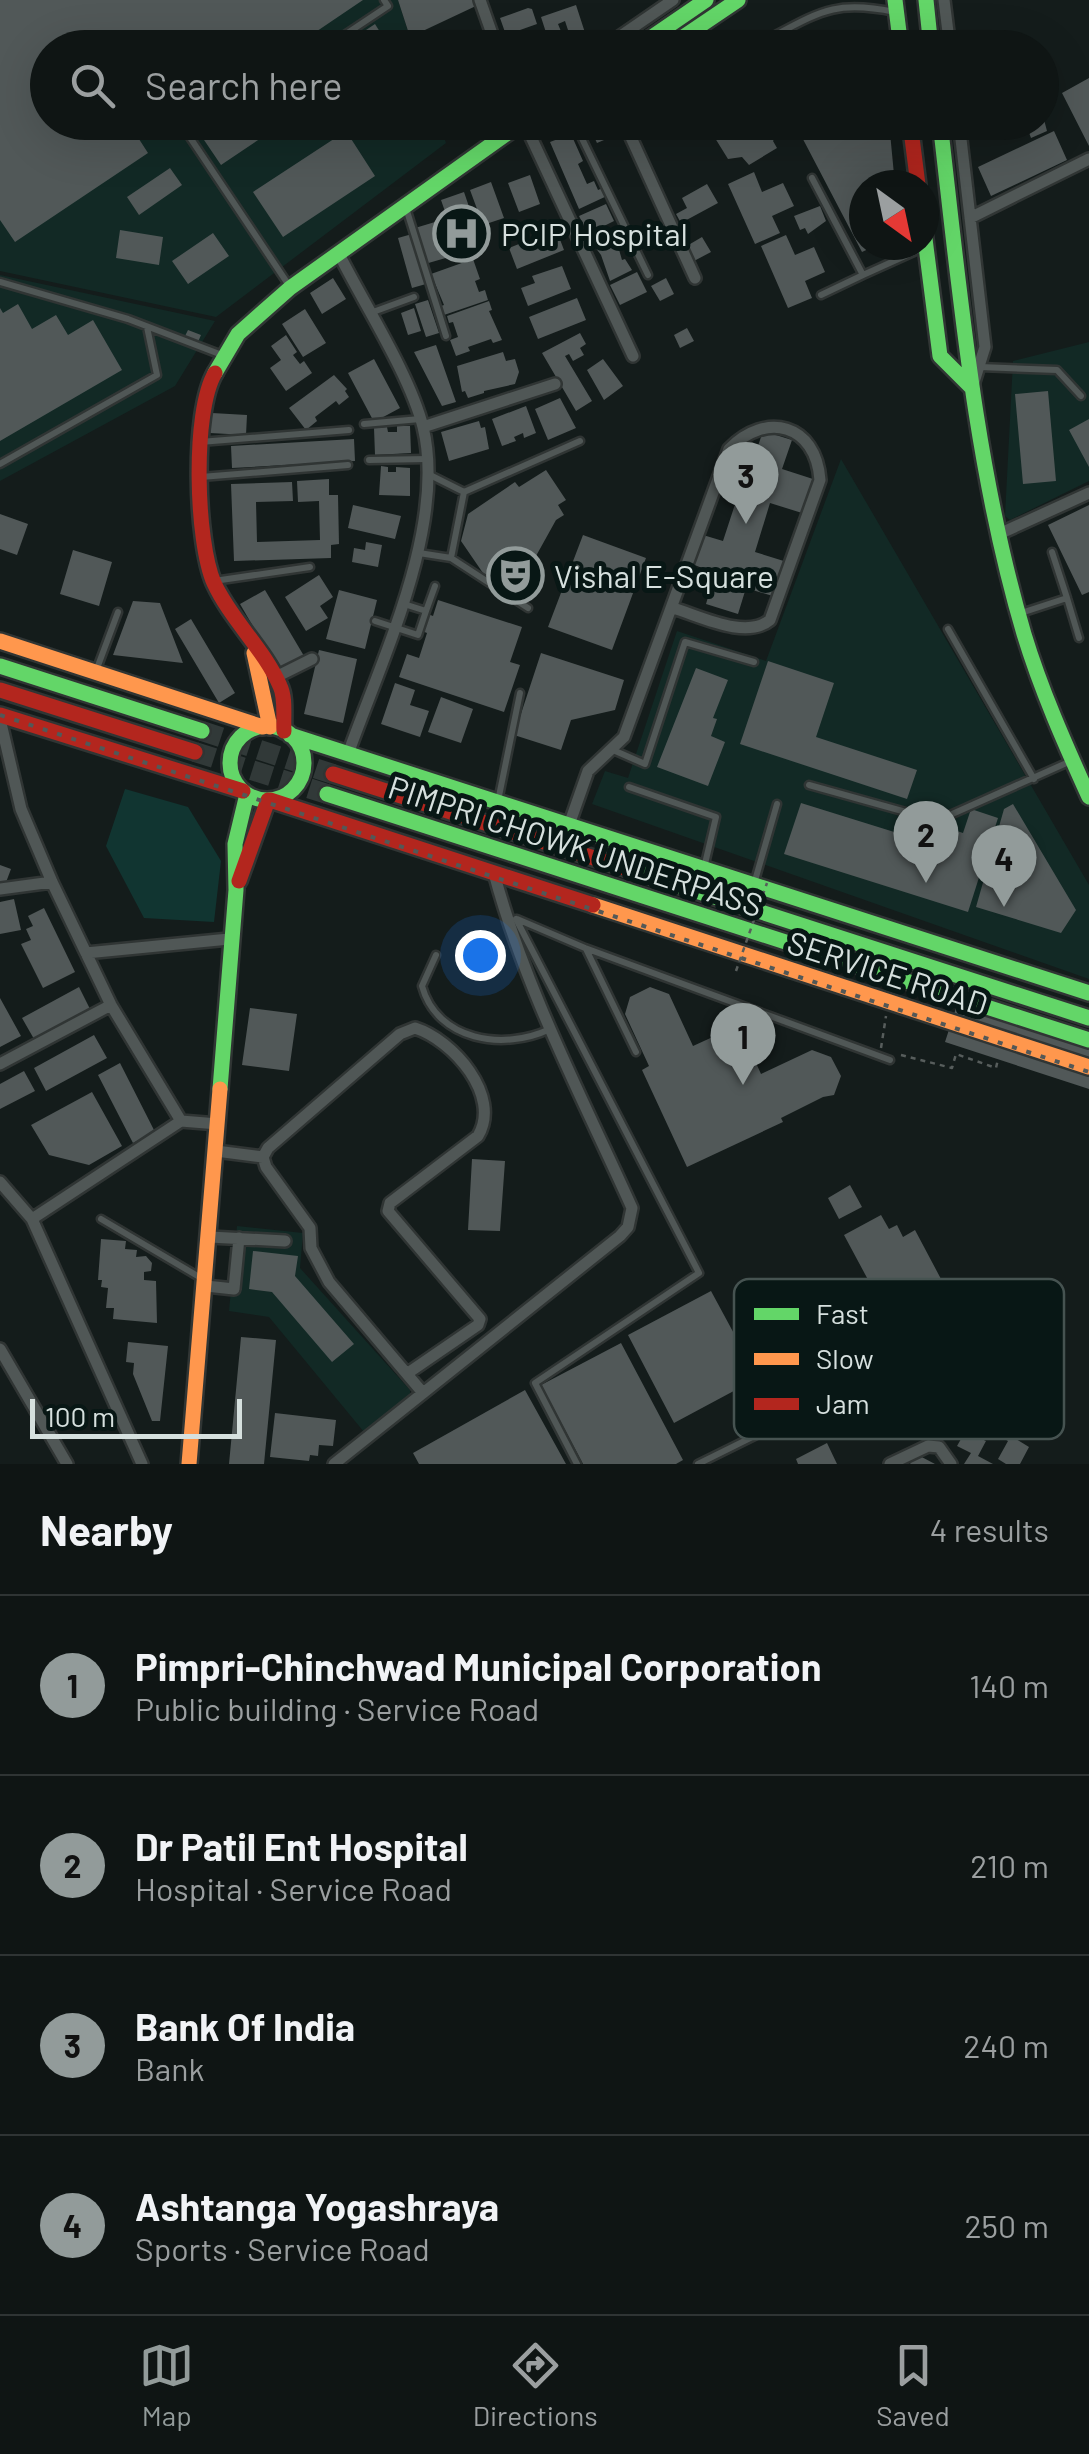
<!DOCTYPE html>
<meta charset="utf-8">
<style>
:root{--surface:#0f1514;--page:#1d2222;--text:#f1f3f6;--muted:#9b9fa0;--line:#2f3434;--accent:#929b9a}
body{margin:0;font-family:Barlow,sans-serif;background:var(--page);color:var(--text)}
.compass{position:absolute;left:849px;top:170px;width:90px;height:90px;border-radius:50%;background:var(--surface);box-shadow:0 10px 40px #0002;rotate:147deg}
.scale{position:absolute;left:30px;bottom:25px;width:212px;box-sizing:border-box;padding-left:10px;border:5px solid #d6e0de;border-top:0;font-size:28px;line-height:35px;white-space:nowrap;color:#d6e0de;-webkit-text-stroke:8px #081715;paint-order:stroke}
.you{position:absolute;left:480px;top:955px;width:35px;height:35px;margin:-25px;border:8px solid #fff;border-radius:50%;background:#1a73e8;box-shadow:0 0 0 15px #1a73e833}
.badge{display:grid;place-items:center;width:65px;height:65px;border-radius:50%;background:var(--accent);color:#111;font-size:32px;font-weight:700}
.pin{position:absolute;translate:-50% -82px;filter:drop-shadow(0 2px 5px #0008)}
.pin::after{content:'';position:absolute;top:52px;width:35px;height:30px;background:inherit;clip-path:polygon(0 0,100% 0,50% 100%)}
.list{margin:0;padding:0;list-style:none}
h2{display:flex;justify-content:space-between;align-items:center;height:130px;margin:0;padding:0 40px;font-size:42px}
h2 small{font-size:32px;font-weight:400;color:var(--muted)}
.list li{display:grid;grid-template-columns:65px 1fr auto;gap:30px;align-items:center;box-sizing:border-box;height:180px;padding:0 40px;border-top:2px solid var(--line)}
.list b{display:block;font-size:38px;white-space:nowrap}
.list p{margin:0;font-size:32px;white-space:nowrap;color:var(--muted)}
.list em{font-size:32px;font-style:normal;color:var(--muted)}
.icon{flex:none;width:55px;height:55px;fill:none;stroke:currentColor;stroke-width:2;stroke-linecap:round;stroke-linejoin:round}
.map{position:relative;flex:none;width:1089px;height:1464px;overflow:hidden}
.search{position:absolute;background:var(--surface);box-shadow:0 10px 40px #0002;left:30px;right:30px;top:30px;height:110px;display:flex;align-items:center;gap:25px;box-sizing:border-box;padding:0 35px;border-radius:55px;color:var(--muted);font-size:38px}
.sheet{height:850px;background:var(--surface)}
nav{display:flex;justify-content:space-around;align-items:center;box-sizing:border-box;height:140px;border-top:2px solid var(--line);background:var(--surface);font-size:28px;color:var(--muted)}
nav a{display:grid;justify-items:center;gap:5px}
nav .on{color:var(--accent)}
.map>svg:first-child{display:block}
</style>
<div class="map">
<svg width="1089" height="1464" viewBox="0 0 1089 1464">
<rect width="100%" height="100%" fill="#141c1b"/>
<path fill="#122925" d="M0 0H398L413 47 48 48V122L439 123 446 143 216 317 0 271Z
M0 275 215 321 175 386 0 481Z
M1089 342V481L1010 520 1005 516 1013 361Z
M841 459 1089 885V979L592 804 605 771 628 778 677 631 766 661Z
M237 1226 303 1233 300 1268 410 1390V1395L364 1432 269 1317 229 1311Z"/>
<path fill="#113531" d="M125 789 188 807 221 861 214 922 144 918 106 846Z"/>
<path fill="#515858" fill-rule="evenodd" d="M0 0H363L292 48H48V122H128L148 153 15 242 0 220Z
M398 0H476L478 5 410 37Z
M576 5 590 48H551L541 17ZM565 21 571 39 565 41 558 24Z
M528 8 532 9 537 24 506 35 500 18Z
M375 24 390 48H339Z
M484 31 489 45 453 48 452 45Z
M532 35 535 44 543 41 545 48H515L513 42Z
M1089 78V146L1062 93Z
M1042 112 1047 131 1031 138 1025 122H1042Z
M156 122H179L163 133Z
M224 122H285L221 165 202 137Z
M449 122H476V123L452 131Z
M587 122H613L618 134 597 143Z
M717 122H778L781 128 773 141 777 148 749 165 742 157 728 159 710 130Z
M794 122H889L895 185H864V245H877L862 252Z
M346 131 375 176 283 237 253 192Z
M1054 131 1067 160 991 196 978 167Z
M571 134 583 161 578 164 587 184 594 181 598 190 605 187 609 195 579 209 550 142Z
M170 168 182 185 139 215 127 197Z
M754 172 762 192 783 183 794 206 772 216 780 233 755 244 728 184Z
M530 175 540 204 519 212 508 183Z
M491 182 504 218 483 225 470 190Z
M707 184 718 203 681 223 676 214 687 208 682 198Z
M464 192 480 239 457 246 441 200Z
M606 204 614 221 588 234 579 216Z
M820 206 826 221 808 234 805 228 800 230 794 216Z
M445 219 456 255 425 264 415 228Z
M556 229 564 250 517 269 509 248Z
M120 230 163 237 159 265 116 258Z
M614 232 622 260 625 259 632 270 610 281 601 255 592 243Z
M213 233 229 256 188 284 172 261Z
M412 234 426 284 412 288 398 238Z
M786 235 795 255 814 247 825 272 805 281 812 298 788 308 761 246Z
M702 237 711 252 694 261 685 247Z
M473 259 480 279 475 281 479 292 485 290 488 300 444 315 441 306 444 305 431 274Z
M562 266 571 289 528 306 521 288 535 283 532 276Z
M637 272 647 292 620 305 610 285Z
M333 278 346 299 322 314 310 293Z
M666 278 674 294 660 301 651 286Z
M577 298 586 320 538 339 529 317Z
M428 300 439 333 426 337 415 304Z
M489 301 492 310 489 311 502 340 493 343 491 339 468 347 470 351 456 356 450 340 458 337 453 322 449 323 447 316Z
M18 304 32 329 56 315 68 335 93 320 122 370 0 441V308L3 313Z
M414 308 421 331 408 335 401 313Z
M305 309 326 343 303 357 282 324Z
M687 328 694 341 680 348 674 335Z
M188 330 201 335 198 342 185 336Z
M580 333 586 344 580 348 584 355 573 361 569 354 565 356 592 401 576 411 542 353Z
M286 335 297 352 293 355 300 364 304 361 312 373 286 391 270 368 281 360 271 346Z
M436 345 456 402 442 406 414 352Z
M503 352 506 361 515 359 519 372 515 384 484 391V393L468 398 465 391 462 392 457 366Z
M374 359 400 408 374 422 348 373Z
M603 359 623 386 604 400 587 370Z
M334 375 347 389 345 391 349 397 339 405 336 401 315 417 317 421 306 430 289 408Z
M1048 391 1056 481 1023 484 1015 394Z
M560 398 576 428 548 440 535 409Z
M526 406 536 433 524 438 523 433 514 437 516 441 502 446 492 419Z
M212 413 247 415 246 435 210 433Z
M1089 419V467L1069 430Z
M479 421 481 428 485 427 489 449 449 461 441 432Z
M397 426H410L411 453 375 455 374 428 387 427 388 432H397Z
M763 431 792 440 782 469 813 479 802 513 770 503 755 552 787 562 776 597 746 588 738 614 706 604 715 573 692 564 703 535 723 541 740 489 721 482 736 445 756 452Z
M354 439 355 461 232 468 231 446Z
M381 466 388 467V472H396V467L410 468V496L379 495Z
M546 470 566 500 558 505 564 515 556 520 536 556 505 576H485L461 541 468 514 515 482 519 487Z
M329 479V495H338L339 544 331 545V558L234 561 231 484 292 482 293 501 256 502 257 542 320 540 319 501 298 502 297 481Z
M353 505 401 516 395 539 348 528Z
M1089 505V592L1082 595 1048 525Z
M0 514 28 524 17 555 0 549Z
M583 535 646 558 612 650 548 627Z
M366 542 382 545 378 567 352 562 354 548 365 550Z
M73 550 112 562 99 606 60 594Z
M319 575 333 597 320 606 328 618 306 631 285 597Z
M265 590 304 656 279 671 240 604Z
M339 590 377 600 365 649 326 639Z
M438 600 522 627 510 662 520 665 504 712 399 677 407 654 419 658 427 633 422 631 428 614 433 616Z
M133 601 160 603 183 663 113 655Z
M191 619 235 693 219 703 175 629Z
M319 650 357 659 343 723 304 714Z
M541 653 624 680 615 710 571 720 561 750 514 735Z
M768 661 834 683 816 737 917 770 907 799 740 744Z
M696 668 728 680 713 718 717 719 711 736 725 742 708 786 657 767Z
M395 683 415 690 410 705 429 711 420 737 381 724Z
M441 697 473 709 461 743 428 732Z
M801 803 936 845 942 826 963 833 971 809 998 818 968 912 784 854Z
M1013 804 1076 910 1061 933 976 907 1004 809Z
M0 865 11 869 5 885 0 883Z
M14 899 21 930 0 934V902Z
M44 908 75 972 43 988 21 944 31 940 26 929 33 926 28 916Z
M79 987 90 1009 34 1039 22 1018Z
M650 987 669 994 693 1046 739 1025 761 1074 812 1050 831 1057 841 1076 834 1095 823 1097 781 1118 783 1122 687 1167 642 1070 649 1066 625 1014 630 997Z
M0 998 21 1036 0 1047Z
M958 1002 1089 1044V1089L945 1042Z
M250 1008 297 1014 289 1071 242 1065Z
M94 1035 107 1058 46 1091 34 1068Z
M120 1063 155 1132 133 1143 98 1075Z
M24 1071 35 1091 0 1109V1084Z
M92 1092 122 1146 89 1165 49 1155 31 1125Z
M472 1159 505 1161 500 1231 468 1230Z
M850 1185 862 1207 839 1219 828 1198Z
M881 1215 889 1229 897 1225 903 1237 915 1230 941 1279 928 1285 934 1295 920 1302 926 1313 895 1330 844 1235Z
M101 1239 126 1241 125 1249 137 1250 136 1257 146 1256 152 1263 151 1271 144 1272V1280L156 1281 157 1323 113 1319 114 1308H106L108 1288 101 1287 102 1280H98Z
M253 1251 298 1256 295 1276 354 1344 332 1362 272 1292 249 1289Z
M711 1291 758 1378 674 1423 628 1335Z
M241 1337 276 1340 264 1464H229Z
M128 1342 168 1346 160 1421H152L133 1374 134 1363 126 1362Z
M621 1343 683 1460 676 1464H583L541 1385Z
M525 1390 566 1464H419L413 1453Z
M998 1410 1025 1425 1016 1439 1029 1447 1020 1464H1006L998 1459 1008 1441 987 1429Z
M275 1413 336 1420 333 1446 319 1445 318 1456 310 1455 309 1461 270 1457Z
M965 1432 986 1441 978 1456 993 1464H964L971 1453 957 1446Z
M827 1443 837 1464H798L796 1459Z
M916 1454 935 1464H910Z"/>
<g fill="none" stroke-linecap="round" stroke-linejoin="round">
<path stroke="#313938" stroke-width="20" stroke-dasharray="20 10" stroke-linecap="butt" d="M202 731 333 774
M195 752 327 794"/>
<defs>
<path id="lane" d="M770 38C821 11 836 0 895 12
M325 48 388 6 384 0
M210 122 189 136 290 287
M574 122 648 275
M812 178 863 275 925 247
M406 208 446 336
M0 282 128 319 222 355
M821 295 863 275
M373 312 414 297
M980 367 1057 370 1081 396
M364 424 420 419
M200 442 349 430
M369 460 427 459
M0 464 157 375 147 327
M201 477 348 465
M464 492 580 441
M419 553 451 558 464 492 428 474
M451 558 528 608
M214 581 310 567
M1067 598 1079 638
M404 604 426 611 435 586
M1021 613 1067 598 1052 552
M375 621 418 635 426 611
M948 629 1034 779
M96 671 118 612
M613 750 645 764 685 642 754 662
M809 785 931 819H941L1071 761
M629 787 716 817 704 868
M498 801 520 693
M754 884 777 804
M516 919 699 1273 535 1383 577 1464
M517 919 585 948 890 1060
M586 949 636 1052
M436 955 422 986C437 1041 504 1051 550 1029
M101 1219 201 1278
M698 1464 819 1404"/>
<path id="street" d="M480 0 497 48
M944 0 950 48
M603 48 673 0
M524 122 633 356
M624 122 695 278
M959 122 985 347 973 385
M970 218 1089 159
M339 254C364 304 410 375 423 427 447 525 381 661 348 754
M423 427 555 384
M999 534 1089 493
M276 677 312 659
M0 719 21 809 52 882 111 1005 181 1121 218 1124
M569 825 588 771 624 737 729 449C766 411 816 424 820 480L770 620C746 640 700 616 673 608
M0 889 52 882
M86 953 229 939
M0 1064 111 1005
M216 1151 263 1157
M0 1182 32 1219 142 1464
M32 1219 181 1121
M210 1237 285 1241
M206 1286 234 1289 239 1238
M0 1349 67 1464
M408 1373 478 1325 480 1319 388 1211 390 1203 478 1136C502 1096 453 1040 415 1028L400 1034 268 1148 263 1157 266 1167 310 1228 311 1248 329 1282 423 1393
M334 1464 620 1236 628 1227 632 1208C583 1099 525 989 494 873
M890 1464 928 1446 939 1447 951 1464"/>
<path id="fast" d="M895 0 901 48
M926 0 931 48
M636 48 706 0
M667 48 738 0
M940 122C960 294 975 468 1024 634 1041 690 1065 744 1089 797
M924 231 940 356 972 388
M215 373 238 334 290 288 523 122
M0 666 202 731
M230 763a37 37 0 1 1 74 0a37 37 0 1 1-74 0Z
M290 735 1089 993
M327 794 1089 1040
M628 869 1089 1018
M220 1089 236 890 235 844 247 794"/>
<path id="slow" d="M0 641 263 727
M254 653 270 727
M593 905 1089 1067
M189 1464 220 1089"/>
<path id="jam" d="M910 122 918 185
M215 373C192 412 196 542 214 583 231 620 264 649 280 686 286 698 283 717 284 731
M0 690 195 752
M0 715 243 791
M333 774 628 869
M270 800 593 905
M239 881 268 800"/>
</defs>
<use href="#lane" stroke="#303534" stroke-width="11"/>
<use href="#street" stroke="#303534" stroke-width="16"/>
<use href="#fast" stroke="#303534" stroke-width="20"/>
<use href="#slow" stroke="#303534" stroke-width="20"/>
<use href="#jam" stroke="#303534" stroke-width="20"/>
<path stroke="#575d5c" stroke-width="2.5" stroke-dasharray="5 5" stroke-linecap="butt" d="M881 1048 886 1016
M901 1055 952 1068 956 1054 996 1068 998 1059"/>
<use href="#lane" stroke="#505756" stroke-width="6"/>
<use href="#street" stroke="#505756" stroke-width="11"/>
<use href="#fast" stroke="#63d668" stroke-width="15"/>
<use href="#slow" stroke="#ff974d" stroke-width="15"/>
<use href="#jam" stroke="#b3261e" stroke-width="15"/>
<path stroke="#535857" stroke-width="4" stroke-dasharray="5 10" stroke-linecap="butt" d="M0 715 1089 1072"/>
<path stroke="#575d5c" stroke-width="2.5" stroke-dasharray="5 5" stroke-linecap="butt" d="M736 971 767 883"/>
</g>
<defs>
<symbol id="hospital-ring" viewBox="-11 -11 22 22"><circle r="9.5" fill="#081715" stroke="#929b9a" stroke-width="1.5"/><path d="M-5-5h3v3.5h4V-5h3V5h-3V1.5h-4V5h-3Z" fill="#929b9a"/></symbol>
<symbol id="theatre-ring" viewBox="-11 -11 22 22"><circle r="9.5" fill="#081715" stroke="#929b9a" stroke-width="1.5"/><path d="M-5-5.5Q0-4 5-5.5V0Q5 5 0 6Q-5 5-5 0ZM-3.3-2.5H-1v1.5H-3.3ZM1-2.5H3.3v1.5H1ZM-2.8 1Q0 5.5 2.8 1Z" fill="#929b9a"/></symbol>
</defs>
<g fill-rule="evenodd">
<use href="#hospital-ring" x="430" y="202" width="63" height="63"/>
<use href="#theatre-ring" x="484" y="544" width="63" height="63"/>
</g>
<g text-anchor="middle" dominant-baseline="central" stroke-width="10" stroke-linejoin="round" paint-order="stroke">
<g font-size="32" fill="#d6e0de" stroke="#081715" text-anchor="start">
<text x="501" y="233">PCIP Hospital</text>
<text x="554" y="575">Vishal E-Square</text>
</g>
<g font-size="32" fill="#d6e0de" stroke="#081715">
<text transform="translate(576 845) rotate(18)">PIMPRI CHOWK UNDERPASS</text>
<text transform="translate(888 972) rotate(18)">SERVICE ROAD</text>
</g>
</g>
<rect x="734" y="1279" width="330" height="160" rx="15" fill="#081715" stroke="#465351" stroke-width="2.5"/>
<rect x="754" y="1308" width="45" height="12" fill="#63d668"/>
<rect x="754" y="1353" width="45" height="12" fill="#ff974d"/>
<rect x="754" y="1398" width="45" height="12" fill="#b3261e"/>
<g font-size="28" fill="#d6e0de">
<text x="816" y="1324">Fast</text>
<text x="816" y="1369">Slow</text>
<text x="816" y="1414">Jam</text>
</g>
</svg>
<svg class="compass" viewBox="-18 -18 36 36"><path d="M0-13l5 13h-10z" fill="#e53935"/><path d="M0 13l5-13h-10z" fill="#9b9fa0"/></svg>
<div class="scale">100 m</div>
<div class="you"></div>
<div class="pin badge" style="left:743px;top:1085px">1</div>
<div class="pin badge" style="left:926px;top:883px">2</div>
<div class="pin badge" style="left:746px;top:524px">3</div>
<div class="pin badge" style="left:1004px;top:907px">4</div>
<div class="search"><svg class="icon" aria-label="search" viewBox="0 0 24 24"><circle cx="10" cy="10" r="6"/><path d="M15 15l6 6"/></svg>Search here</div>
</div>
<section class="sheet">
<h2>Nearby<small>4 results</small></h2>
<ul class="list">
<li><span class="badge">1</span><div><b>Pimpri-Chinchwad Municipal Corporation</b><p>Public building · Service Road</p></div><em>140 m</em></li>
<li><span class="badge">2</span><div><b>Dr Patil Ent Hospital</b><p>Hospital · Service Road</p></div><em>210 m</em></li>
<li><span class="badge">3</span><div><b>Bank Of India</b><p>Bank</p></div><em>240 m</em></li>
<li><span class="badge">4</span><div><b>Ashtanga Yogashraya</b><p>Sports · Service Road</p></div><em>250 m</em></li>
</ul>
</section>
<nav>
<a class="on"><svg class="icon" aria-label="map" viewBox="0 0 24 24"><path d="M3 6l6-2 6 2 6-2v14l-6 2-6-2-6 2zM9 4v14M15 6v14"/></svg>Map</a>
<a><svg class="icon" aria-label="directions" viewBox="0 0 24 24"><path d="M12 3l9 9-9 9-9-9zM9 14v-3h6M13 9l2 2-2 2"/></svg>Directions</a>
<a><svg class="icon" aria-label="saved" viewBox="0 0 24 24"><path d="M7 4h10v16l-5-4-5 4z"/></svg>Saved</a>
</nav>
